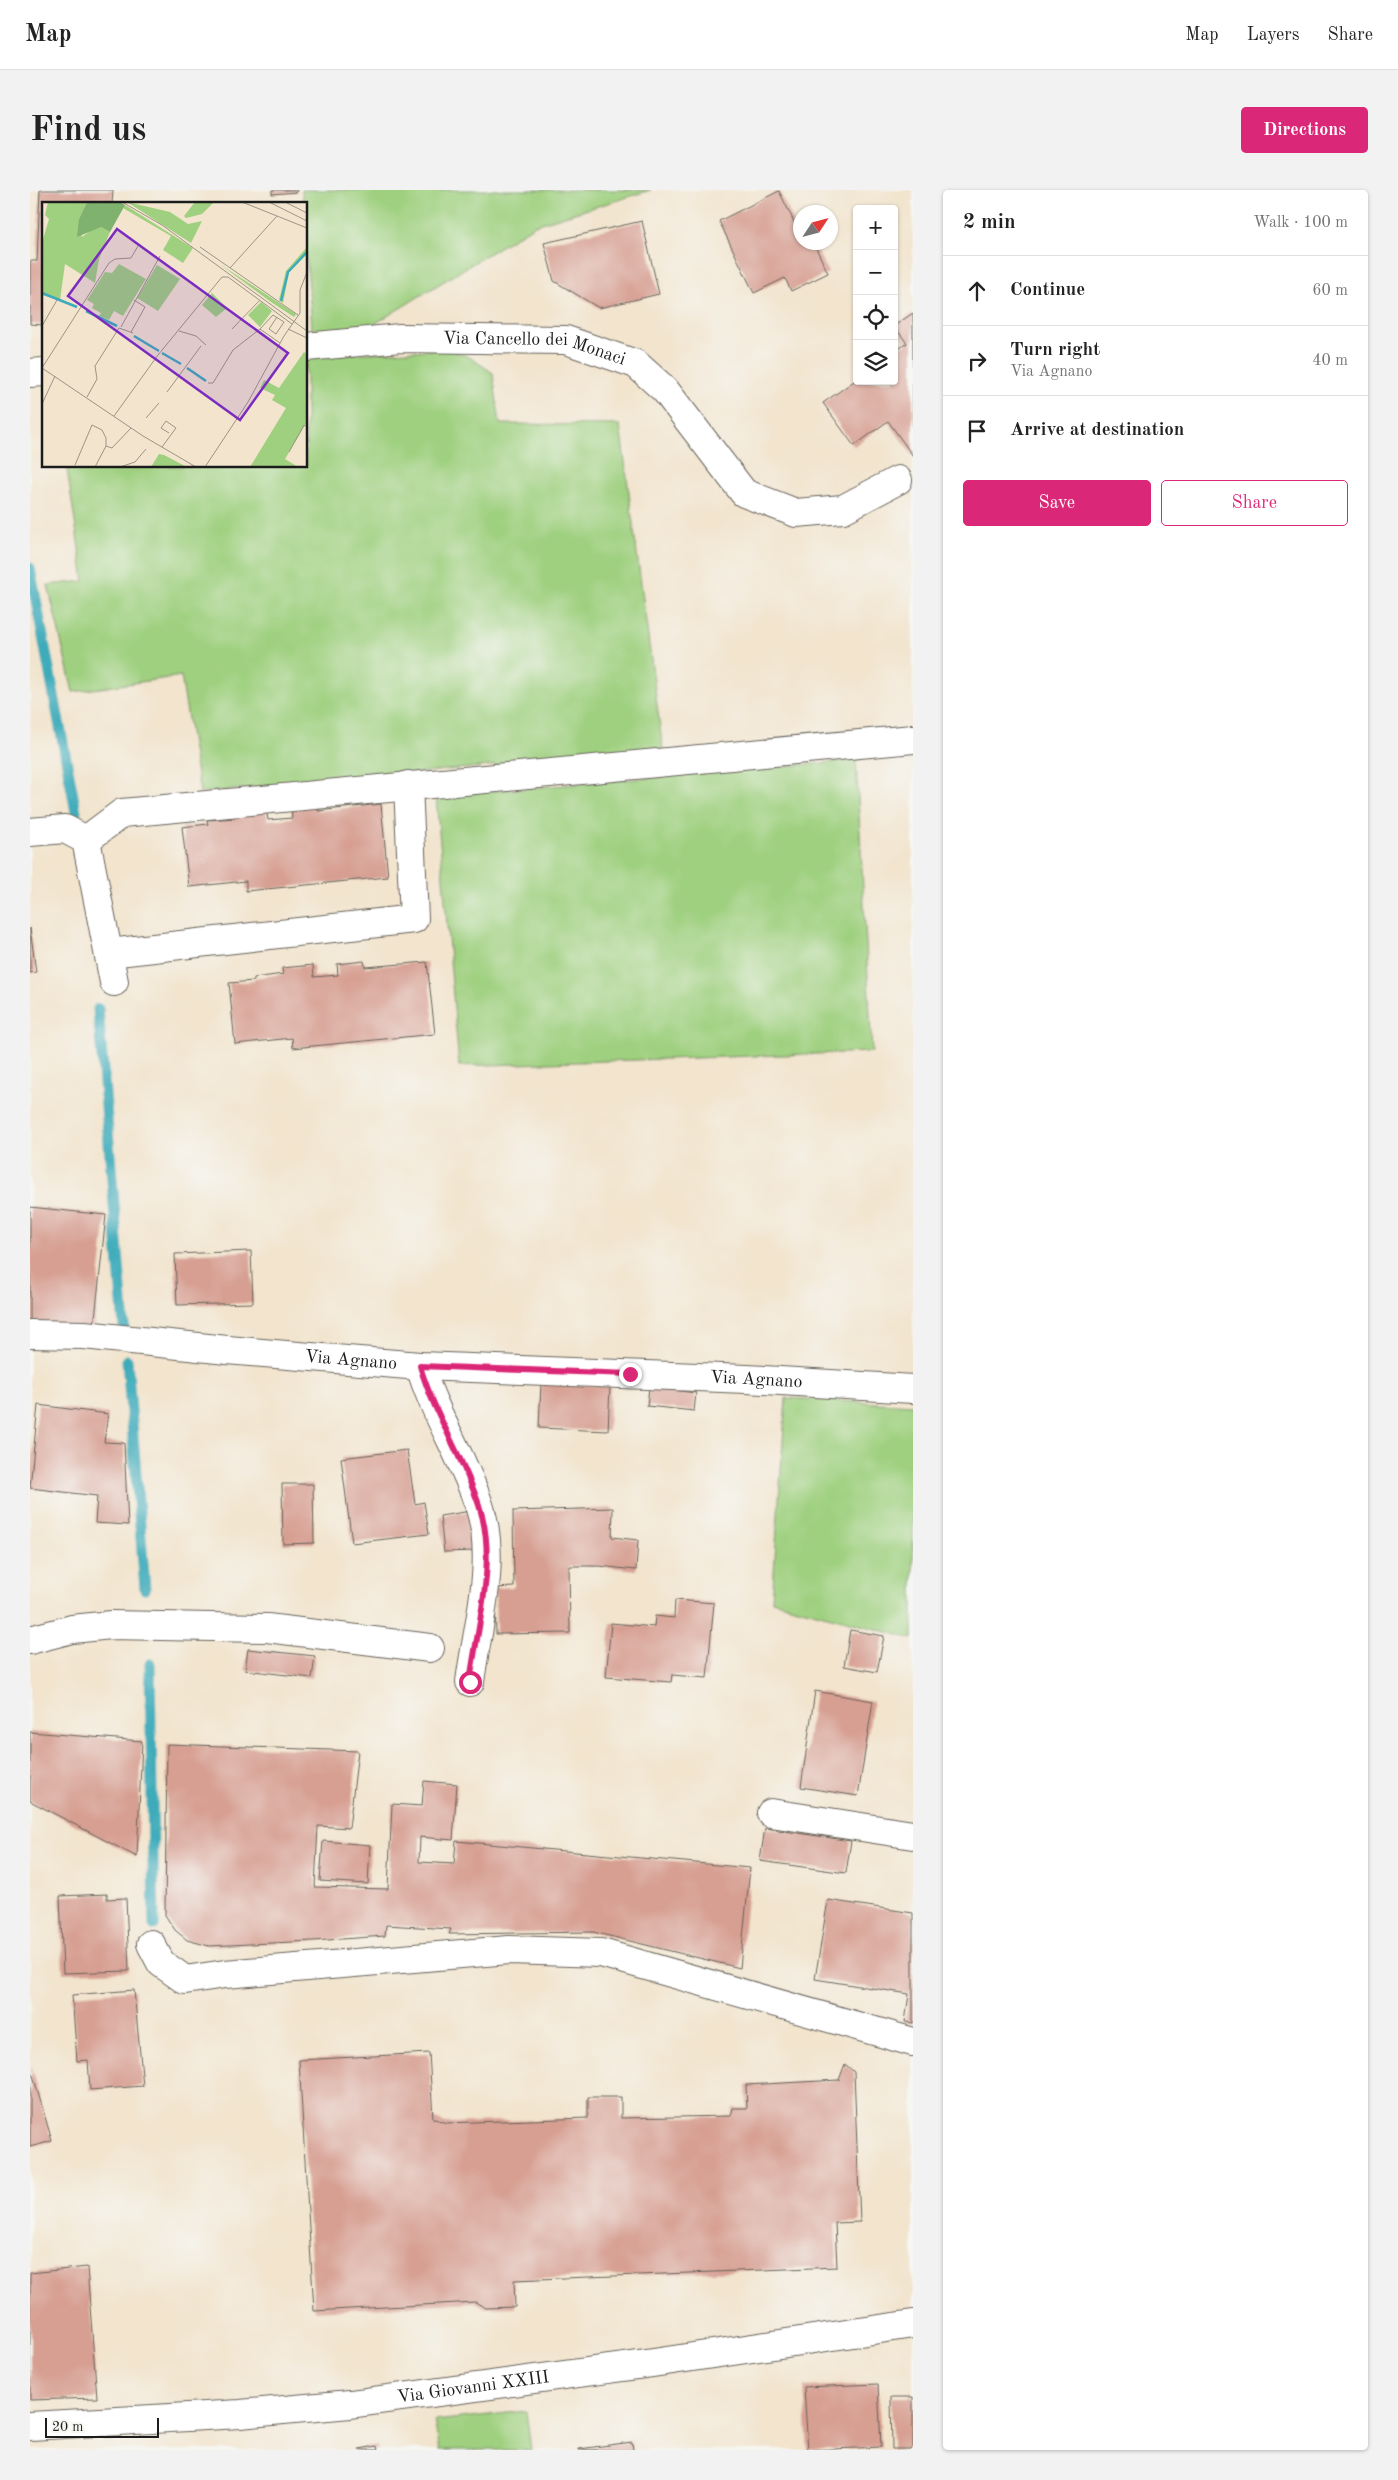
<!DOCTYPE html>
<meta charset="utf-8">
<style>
:root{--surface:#fff;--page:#f2f2f2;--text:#222;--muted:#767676;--line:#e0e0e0;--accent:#db2777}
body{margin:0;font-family:"Old Standard TT",serif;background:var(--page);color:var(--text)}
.controls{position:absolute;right:15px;top:15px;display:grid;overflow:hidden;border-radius:5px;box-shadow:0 1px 4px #0004}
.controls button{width:45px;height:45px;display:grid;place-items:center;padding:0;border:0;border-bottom:1px solid var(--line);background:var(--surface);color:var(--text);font:25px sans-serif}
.compass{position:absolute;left:763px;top:15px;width:45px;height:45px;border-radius:50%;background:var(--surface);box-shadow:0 1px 4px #0004;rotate:54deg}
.scale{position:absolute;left:15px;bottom:12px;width:114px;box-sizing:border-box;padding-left:5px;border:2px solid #1c1c1c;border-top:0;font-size:14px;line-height:18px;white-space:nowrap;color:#1c1c1c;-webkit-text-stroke:4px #f6f6f2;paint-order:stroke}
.stop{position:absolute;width:15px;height:15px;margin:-11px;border:4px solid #db2777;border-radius:50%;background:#fff}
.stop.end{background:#db2777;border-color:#fff;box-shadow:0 1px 5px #0008}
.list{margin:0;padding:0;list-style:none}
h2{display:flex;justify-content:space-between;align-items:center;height:65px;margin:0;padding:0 20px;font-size:21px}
h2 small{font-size:16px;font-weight:400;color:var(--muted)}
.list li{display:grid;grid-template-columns:32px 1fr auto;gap:15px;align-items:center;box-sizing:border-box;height:70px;padding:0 20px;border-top:1px solid var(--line)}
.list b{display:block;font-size:19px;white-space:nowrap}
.list p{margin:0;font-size:16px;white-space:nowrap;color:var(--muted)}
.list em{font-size:16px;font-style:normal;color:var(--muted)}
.actions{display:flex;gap:10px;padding:15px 20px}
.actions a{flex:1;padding:11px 0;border:1px solid var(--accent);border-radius:5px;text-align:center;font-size:18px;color:var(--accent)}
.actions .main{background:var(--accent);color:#fff}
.icon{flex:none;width:28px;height:28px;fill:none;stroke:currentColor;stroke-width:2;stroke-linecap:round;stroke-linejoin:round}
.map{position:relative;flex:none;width:883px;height:2260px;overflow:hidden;border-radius:5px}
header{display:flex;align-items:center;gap:30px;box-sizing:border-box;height:70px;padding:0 25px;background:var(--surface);border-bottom:1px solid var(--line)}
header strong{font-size:24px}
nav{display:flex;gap:28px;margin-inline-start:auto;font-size:18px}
.intro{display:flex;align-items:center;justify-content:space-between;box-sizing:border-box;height:120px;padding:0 30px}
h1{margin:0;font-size:35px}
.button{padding:12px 22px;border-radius:5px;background:var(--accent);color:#fff;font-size:18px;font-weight:700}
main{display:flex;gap:30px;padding:0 30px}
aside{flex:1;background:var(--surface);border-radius:5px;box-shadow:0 1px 4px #0004}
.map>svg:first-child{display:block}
</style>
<header>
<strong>Map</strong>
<nav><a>Map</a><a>Layers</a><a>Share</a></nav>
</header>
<div class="intro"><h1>Find us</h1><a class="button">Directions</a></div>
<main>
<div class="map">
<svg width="883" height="2260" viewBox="0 0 883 2260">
<rect width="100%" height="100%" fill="#f6f6f2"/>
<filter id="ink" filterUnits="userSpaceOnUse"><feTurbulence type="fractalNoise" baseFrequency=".02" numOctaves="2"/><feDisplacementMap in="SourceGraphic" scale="10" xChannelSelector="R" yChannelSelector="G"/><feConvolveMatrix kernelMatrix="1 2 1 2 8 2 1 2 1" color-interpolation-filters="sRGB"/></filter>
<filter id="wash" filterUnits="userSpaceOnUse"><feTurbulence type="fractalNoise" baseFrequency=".0096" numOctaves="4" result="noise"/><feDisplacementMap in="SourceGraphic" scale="20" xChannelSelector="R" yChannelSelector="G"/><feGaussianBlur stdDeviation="1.12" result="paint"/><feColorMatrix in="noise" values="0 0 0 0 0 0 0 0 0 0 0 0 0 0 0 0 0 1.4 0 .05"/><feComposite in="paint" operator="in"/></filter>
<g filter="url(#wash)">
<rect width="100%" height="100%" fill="#f2e4cd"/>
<path fill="#9fd07f" stroke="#5e764e" d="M272 0H621L505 35 338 138 283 150 276 61V14H273Z
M420 159 441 168 463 183 470 234 590 235 633 560 170 603 151 486 43 502 18 395 54 391 37 279 56 276H276V166Z
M826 570 842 862 429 876 406 606Z
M756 1208 883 1215V1449L742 1411Z
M496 2221 501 2260H410L404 2231Z"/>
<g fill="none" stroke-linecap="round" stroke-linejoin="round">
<path stroke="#3dabba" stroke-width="11" d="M0 378 46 622
M68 819 94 1136
M97 1170 115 1399
M120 1474 124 1735"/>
</g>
<g id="blocks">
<path fill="#d79f92" d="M10 0H83L82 14H14V135L0 134V71H7Z
M242 0H267V2L242 4Z
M749 1 768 40 771 38V52H783L798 83 761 101 755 88 724 103 689 31Z
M612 31 629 104 569 118 524 91 514 53Z
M883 123V266L858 231 824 256 793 213 827 189V191H864V162L877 153 864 136Z
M287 614 288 621 351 614 358 687 216 701V691L159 697 152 637 178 634 177 630 206 628 205 621 236 618 238 630 262 628 261 617Z
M0 738 6 782 0 783Z
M334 771 335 777 397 772 405 844 263 858 262 848 205 854 199 793 224 791V788L253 784 252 778 283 775 284 787 308 785 307 774Z
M0 1017 76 1025 64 1138 0 1132Z
M221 1061 223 1113 147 1115 145 1064Z
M511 1193 580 1196 578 1241 509 1238Z
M619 1197 666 1203 664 1221 617 1216Z
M8 1215 78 1224 74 1252 94 1253 98 1335 65 1333 67 1306 0 1298Z
M377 1260 385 1314 394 1312 399 1344 322 1353 311 1268Z
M252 1294H283L284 1353 253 1354Z
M583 1318 582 1347 608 1350 606 1380 569 1376H539L540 1443 466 1444 465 1398 484 1397 483 1321Z
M441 1321 445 1361 414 1362 410 1326Z
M645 1410 684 1413 677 1488 642 1485 641 1492 576 1487 581 1433 624 1437 625 1426 644 1428Z
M820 1440 854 1446 847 1482 814 1476Z
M218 1459 285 1466 282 1488 215 1480Z
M785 1501 843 1511 828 1606 771 1597Z
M0 1542 112 1551 107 1667 0 1611Z
M137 1554 328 1561 319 1638 288 1636 285 1697 358 1699 362 1614 392 1616 394 1591 427 1594 423 1650 390 1647 389 1672 424 1674 426 1651 720 1678 710 1778 563 1742 419 1744 421 1739 356 1735 355 1746 283 1751 179 1756 157 1750 145 1740 135 1725Z
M735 1638 821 1651 816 1683 730 1671Z
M293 1651 340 1655 338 1694 290 1691Z
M77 1704V1709L96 1708 99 1781 33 1783 30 1706Z
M798 1710 883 1723V1833L875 1832 879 1804 785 1789Z
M104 1800 113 1896 60 1900 58 1870 47 1871 42 1805Z
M399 1863 403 1928 416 1933 558 1928V1907H591V1928L701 1926 703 1918H717L716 1895 809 1890 815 1874 824 1882 830 2032 805 2033 807 2077 484 2090 485 2117 456 2118 445 2112 284 2121 269 1870Z
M0 1875 22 1951 0 1957Z
M57 2077 67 2208 0 2210V2083Z
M848 2194 851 2257 778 2260 774 2197Z
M861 2207H883V2259H862Z
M602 2252 603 2260H549V2259Z
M347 2256 348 2260H329V2259Z"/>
</g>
</g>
<g filter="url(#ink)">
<use href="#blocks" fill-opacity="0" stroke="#67625a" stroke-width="1"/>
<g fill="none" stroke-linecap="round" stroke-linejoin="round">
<defs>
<g id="minor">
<path id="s1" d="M276 157 370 148 536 150 606 174 635 200 714 303 766 323 813 319 868 290"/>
<path d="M0 183 14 182"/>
<path d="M0 642 35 639 56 650 84 792"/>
<path d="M56 650 92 623 883 549"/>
<path d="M79 763 384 729 378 595"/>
<path id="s2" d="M0 1144 54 1145 197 1160 390 1176 717 1189 883 1199"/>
<path d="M390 1176C404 1224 433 1267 449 1315 468 1371 447 1436 440 1492"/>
<path d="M0 1450 42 1439 81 1435 237 1438 400 1458"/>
<path d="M741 1623 883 1645"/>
<path d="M121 1754 131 1773 155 1790 195 1784 479 1760 571 1763 883 1852"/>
<path id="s3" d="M0 2236 210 2224 320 2214 623 2173 883 2134"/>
</g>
</defs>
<use href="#minor" stroke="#67625a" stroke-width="30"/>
<use href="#minor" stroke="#fff" stroke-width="28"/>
</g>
</g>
<g fill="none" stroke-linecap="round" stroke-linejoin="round" filter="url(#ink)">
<path stroke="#db2777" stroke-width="6" d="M440 1492C447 1436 468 1371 449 1315 433 1267 404 1224 390 1176L600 1184"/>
</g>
<g text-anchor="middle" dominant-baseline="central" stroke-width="4" stroke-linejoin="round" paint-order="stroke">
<g font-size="18" fill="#1c1c1c" stroke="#f6f6f2">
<text stroke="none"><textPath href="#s1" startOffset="230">Via Cancello dei Monaci</textPath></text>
<text stroke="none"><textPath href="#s2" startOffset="322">Via Agnano</textPath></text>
<text stroke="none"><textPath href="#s2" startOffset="728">Via Agnano</textPath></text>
<text stroke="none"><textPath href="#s3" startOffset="445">Via Giovanni XXIII</textPath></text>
</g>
</g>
<g transform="translate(12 12)">
<rect width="265" height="265" fill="#f2e4cd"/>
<path d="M6 0H45L37 17 40 35 52 26 59 25 68 30 57 57 53 81 23 62 18 98 0 93V41L7 17 3 13ZM85 0 128 10 146 22 160 19 149 41ZM153 0H172L160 12 144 16 142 14ZM83 3 151 46 141 61 121 48 129 34 81 6ZM265 45V52L247 70 241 101 237 98 244 69ZM77 62 104 77 81 114 72 109 67 118 57 114 59 111 50 106 52 102 45 98 63 70 70 71ZM115 63 138 77 116 109 95 96ZM179 63 254 112 252 115 229 100ZM170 91 185 106 174 115 160 103ZM219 100 230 109 218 125 206 113ZM262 150 265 152V220L243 257 256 265H208L244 206 230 198 233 193 218 186 222 178 237 186ZM117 252 122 253 145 265H109Z" fill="#9fd07f"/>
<path d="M45 0H78L83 3 68 30 59 25 35 35 37 17Z" fill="#7fb26e"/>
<path fill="none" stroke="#3dabba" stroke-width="2.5" d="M0 91 35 105M239 99 246 70 265 50M44 109 75 124M92 134 117 149M120 151 139 162M145 166 164 179"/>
<path fill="none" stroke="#9c9486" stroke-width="1" d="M80 0 120 23 265 129M200 0 265 26M227 0 265 19M243 0 265 11M158 45 256 113M188 66 235 14M0 124 15 98M79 125 118 54M190 127 218 98M218 127 231 113 242 120 234 132 227 127 235 115M246 127 265 136M137 129 154 134 164 143M89 130 103 105 92 98M0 166 67 61 73 57 89 56 96 44M0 166 101 234 154 265M166 181H171L191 148 218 127 238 141M125 190 159 144M45 195 55 177 53 164 77 126 91 131M0 202 13 174M72 214 116 153 180 75H186L250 122M104 216 117 201M120 245 134 226 124 219 119 226 127 231M247 250 262 223 265 225M33 263 50 223 60 228 64 236V244L70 246 89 226M53 265 64 244M78 265 93 260 104 247M163 265 206 200 242 134 258 111V88L265 70"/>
<path fill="#7b2cbf" fill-opacity="0.15" stroke="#7b2cbf" stroke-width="2.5" d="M75 27 246 151 198 218 26 94Z"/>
<rect width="265" height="265" fill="none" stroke="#1c1c1c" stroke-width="2.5"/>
</g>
</svg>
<div class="controls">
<button>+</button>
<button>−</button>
<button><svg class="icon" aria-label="locate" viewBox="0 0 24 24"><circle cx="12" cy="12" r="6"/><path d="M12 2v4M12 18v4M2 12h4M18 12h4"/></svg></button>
<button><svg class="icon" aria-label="layers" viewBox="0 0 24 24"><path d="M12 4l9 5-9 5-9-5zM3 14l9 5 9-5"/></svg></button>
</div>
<svg class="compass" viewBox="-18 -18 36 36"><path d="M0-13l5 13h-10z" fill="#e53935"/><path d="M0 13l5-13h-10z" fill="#767676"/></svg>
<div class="scale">20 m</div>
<div class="stop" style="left:440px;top:1492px"></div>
<div class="stop end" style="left:600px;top:1184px"></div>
</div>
<aside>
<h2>2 min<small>Walk · 100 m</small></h2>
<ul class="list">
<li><svg class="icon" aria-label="ahead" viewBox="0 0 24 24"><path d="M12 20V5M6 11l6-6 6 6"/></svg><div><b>Continue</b></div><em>60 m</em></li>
<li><svg class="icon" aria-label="right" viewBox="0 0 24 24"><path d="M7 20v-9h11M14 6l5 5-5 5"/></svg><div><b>Turn right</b><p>Via Agnano</p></div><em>40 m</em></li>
<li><svg class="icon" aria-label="arrive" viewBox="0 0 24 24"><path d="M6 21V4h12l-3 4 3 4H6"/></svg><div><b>Arrive at destination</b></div></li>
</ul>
<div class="actions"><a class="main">Save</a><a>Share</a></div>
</aside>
</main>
